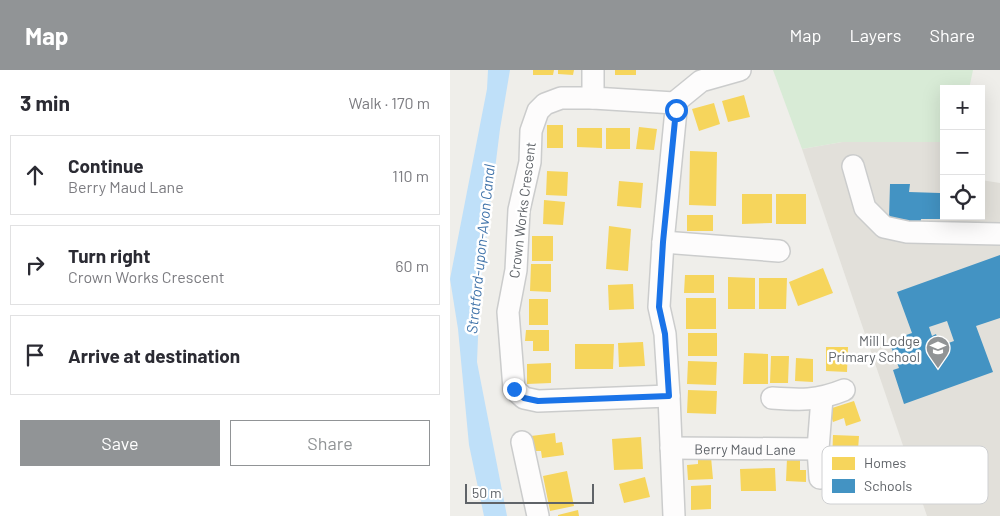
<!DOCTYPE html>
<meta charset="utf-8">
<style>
:root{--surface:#fff;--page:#f2f2f3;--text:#2b2b33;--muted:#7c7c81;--line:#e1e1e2;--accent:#919496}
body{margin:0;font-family:Barlow,sans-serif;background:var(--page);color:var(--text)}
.controls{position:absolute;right:15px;top:15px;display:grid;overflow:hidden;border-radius:0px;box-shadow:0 5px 20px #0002}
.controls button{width:45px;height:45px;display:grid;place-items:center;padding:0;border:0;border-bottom:1px solid var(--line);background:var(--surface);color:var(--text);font:25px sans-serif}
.scale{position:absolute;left:15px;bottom:12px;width:129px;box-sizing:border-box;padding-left:5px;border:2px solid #5f6368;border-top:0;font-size:14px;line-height:18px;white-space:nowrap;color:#5f6368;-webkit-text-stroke:4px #fff;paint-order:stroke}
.stop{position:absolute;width:15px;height:15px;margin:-11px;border:4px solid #1a73e8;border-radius:50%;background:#fff}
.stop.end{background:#1a73e8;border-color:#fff;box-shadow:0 1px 5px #0008}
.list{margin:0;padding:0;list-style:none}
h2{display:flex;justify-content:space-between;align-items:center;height:65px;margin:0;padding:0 20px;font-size:21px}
h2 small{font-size:16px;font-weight:400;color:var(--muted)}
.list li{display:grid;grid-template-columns:32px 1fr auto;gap:15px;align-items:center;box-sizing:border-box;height:80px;margin:0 10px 10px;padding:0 10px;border:1px solid var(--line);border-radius:0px}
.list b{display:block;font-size:19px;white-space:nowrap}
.list p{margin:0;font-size:16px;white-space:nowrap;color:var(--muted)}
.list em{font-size:16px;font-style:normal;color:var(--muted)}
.actions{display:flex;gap:10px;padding:15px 20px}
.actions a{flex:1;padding:11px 0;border:1px solid var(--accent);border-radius:0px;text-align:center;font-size:18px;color:var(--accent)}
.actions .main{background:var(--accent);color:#fff}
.icon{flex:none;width:28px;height:28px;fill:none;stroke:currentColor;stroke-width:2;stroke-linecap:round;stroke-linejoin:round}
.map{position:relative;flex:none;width:550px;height:446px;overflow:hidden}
header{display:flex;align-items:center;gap:30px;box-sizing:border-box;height:70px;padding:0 25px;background:var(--accent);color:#fff}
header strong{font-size:24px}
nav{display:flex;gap:28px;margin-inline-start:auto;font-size:18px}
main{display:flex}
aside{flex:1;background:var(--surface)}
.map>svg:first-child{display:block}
</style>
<header>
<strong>Map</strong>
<nav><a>Map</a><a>Layers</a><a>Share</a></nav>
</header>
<main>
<aside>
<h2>3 min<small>Walk · 170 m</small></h2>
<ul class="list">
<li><svg class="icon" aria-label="ahead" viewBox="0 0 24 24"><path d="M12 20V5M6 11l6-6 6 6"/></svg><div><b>Continue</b><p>Berry Maud Lane</p></div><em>110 m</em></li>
<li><svg class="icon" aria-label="right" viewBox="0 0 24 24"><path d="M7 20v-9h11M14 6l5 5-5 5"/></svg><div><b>Turn right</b><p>Crown Works Crescent</p></div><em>60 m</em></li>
<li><svg class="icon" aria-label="arrive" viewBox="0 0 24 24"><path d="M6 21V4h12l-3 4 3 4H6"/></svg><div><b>Arrive at destination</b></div></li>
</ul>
<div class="actions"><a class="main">Save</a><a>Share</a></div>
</aside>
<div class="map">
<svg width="550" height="446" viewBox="0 0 550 446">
<rect width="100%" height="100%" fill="#efeeea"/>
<path fill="#e2e0da" d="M392 72H494V146H531V110L550 113V446H477L352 79Z"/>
<path fill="#d8ebd6" d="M323 0H523L519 19H494V72H392L352 79Z"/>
<path fill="#bfe0f9" d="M38 0H60L50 59 30 219 27 292 57 446H34L19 375 8 259 0 209 37 19Z"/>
<path fill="#f6d55c" d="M83 0H104L103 5H83Z
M108 0H124L123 5 108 4Z
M165 0H186V5H165Z
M294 25 300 47 278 52 272 31Z
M264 33 270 54 249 61 242 39Z
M97 55H113V78H97Z
M189 57 207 59 204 80 186 79Z
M127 58H152V78L127 77Z
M156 58H180V79H156Z
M240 81 267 82 266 136 239 135Z
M97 101 118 102 117 126 96 125Z
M169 111 193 113 191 138 167 136Z
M292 124H322V153L292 154Z
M326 124H356V154H326Z
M94 130 115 132 113 155 93 154Z
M237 145H263V161H237Z
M159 156 181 159 178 201 156 199Z
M82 166H103V191H82Z
M81 194H101V222L80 221Z
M373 198 383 223 348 236 339 212Z
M235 205H264V223H234Z
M278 207 305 208V239H278Z
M309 208H337L336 239H309Z
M183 214 184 239 159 240 158 215Z
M236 228H266V259H236Z
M79 229H98V255H79Z
M76 260H99V281H83V271H75Z
M238 263H267V286H238Z
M193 272 195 296 169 297 168 273Z
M125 274H164L163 299H125Z
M376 277H398L397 302 376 301Z
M294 283 318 284V314H293Z
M321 286H339L338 313H320Z
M346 288 363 289V312L345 311Z
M238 291 267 292 266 315 237 314Z
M101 293V313L77 314V294Z
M238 320 267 321 266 344 237 343Z
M404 331 411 351 396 356 394 348 383 352 379 339Z
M105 363 106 373 112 372 114 385 92 388 91 381H83L81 366Z
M383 365 409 366 407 394 382 393Z
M191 367 193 399 164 400 162 369Z
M248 387H261L263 409 238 410 237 395 248 394Z
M337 388H350V400H356V412L336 411Z
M325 398 326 421H291L290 399Z
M117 401 124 436 100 441 93 406Z
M195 407 200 427 174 433 169 414Z
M261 415V439L241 440V416Z
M128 440 129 446H108V445Z"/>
<path fill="#4393c3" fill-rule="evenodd" d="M440 114H460L459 122 490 123V149H471L470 155H459V150L439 149Z
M550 185V248L526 256 543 302 454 334 443 300 449 298 439 271 462 263 447 222ZM497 251 504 271 490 276 486 264 482 266 479 257Z"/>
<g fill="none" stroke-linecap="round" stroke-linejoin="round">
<defs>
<g id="minor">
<path d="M143 0V28L224 33 226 40 213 172 209 237 215 264 219 326 224 446"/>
<path d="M143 28H111L95 34 88 41 81 61 80 92 69 140 66 200 58 242 64 319 74 328 88 331 219 326"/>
<path d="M224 33 251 11 290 0"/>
<path d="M403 96 415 138 434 157 457 162 550 164"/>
<path d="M213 172 329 181"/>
<path d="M322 328C350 330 367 331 394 320"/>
<path d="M72 372 88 446"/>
<path id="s1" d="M221 378 368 379"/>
<path d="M370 408 368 379 372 328"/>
</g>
</defs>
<use href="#minor" stroke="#cbcccc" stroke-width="24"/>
<use href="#minor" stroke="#fdfcfc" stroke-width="21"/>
</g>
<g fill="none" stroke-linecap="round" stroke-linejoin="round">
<path stroke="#1a73e8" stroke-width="6" d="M64 319 74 328 88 331 219 326 215 264 209 237 213 172 226 40"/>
</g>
<defs>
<symbol id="school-pin" viewBox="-11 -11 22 30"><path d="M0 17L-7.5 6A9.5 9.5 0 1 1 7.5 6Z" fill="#919496" stroke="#fff"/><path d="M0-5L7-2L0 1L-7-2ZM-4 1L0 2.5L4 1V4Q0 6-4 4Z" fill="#fff"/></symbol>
</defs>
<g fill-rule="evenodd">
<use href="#school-pin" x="474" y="264" width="28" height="38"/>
</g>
<g text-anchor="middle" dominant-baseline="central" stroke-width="5" stroke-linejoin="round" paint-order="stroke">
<g font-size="14" fill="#5f6368" stroke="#fff">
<text transform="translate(72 140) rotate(-83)">Crown Works Crescent</text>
<text stroke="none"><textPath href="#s1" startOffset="74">Berry Maud Lane</textPath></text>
</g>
<g font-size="14" fill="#5f6368" stroke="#fff" text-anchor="end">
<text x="470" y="270">Mill Lodge<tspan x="470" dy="16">Primary School</tspan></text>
</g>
<g font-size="15" font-style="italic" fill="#4174aa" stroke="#fff">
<text transform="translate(30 179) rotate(-84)">Stratford-upon-Avon Canal</text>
</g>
</g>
<rect x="372" y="376" width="166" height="58" rx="8" fill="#fff" stroke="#cfd0d2" stroke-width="1"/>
<rect x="382" y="387" width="23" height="13" fill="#f6d55c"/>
<rect x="382" y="409" width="23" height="14" fill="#4393c3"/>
<g font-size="14" fill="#5f6368">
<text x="414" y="398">Homes</text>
<text x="414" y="421">Schools</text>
</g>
</svg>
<div class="controls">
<button>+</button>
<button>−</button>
<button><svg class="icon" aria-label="locate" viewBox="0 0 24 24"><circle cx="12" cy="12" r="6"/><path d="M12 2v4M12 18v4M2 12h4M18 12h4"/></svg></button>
</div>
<div class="scale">50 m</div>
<div class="stop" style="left:226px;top:40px"></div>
<div class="stop end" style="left:64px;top:319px"></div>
</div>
</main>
